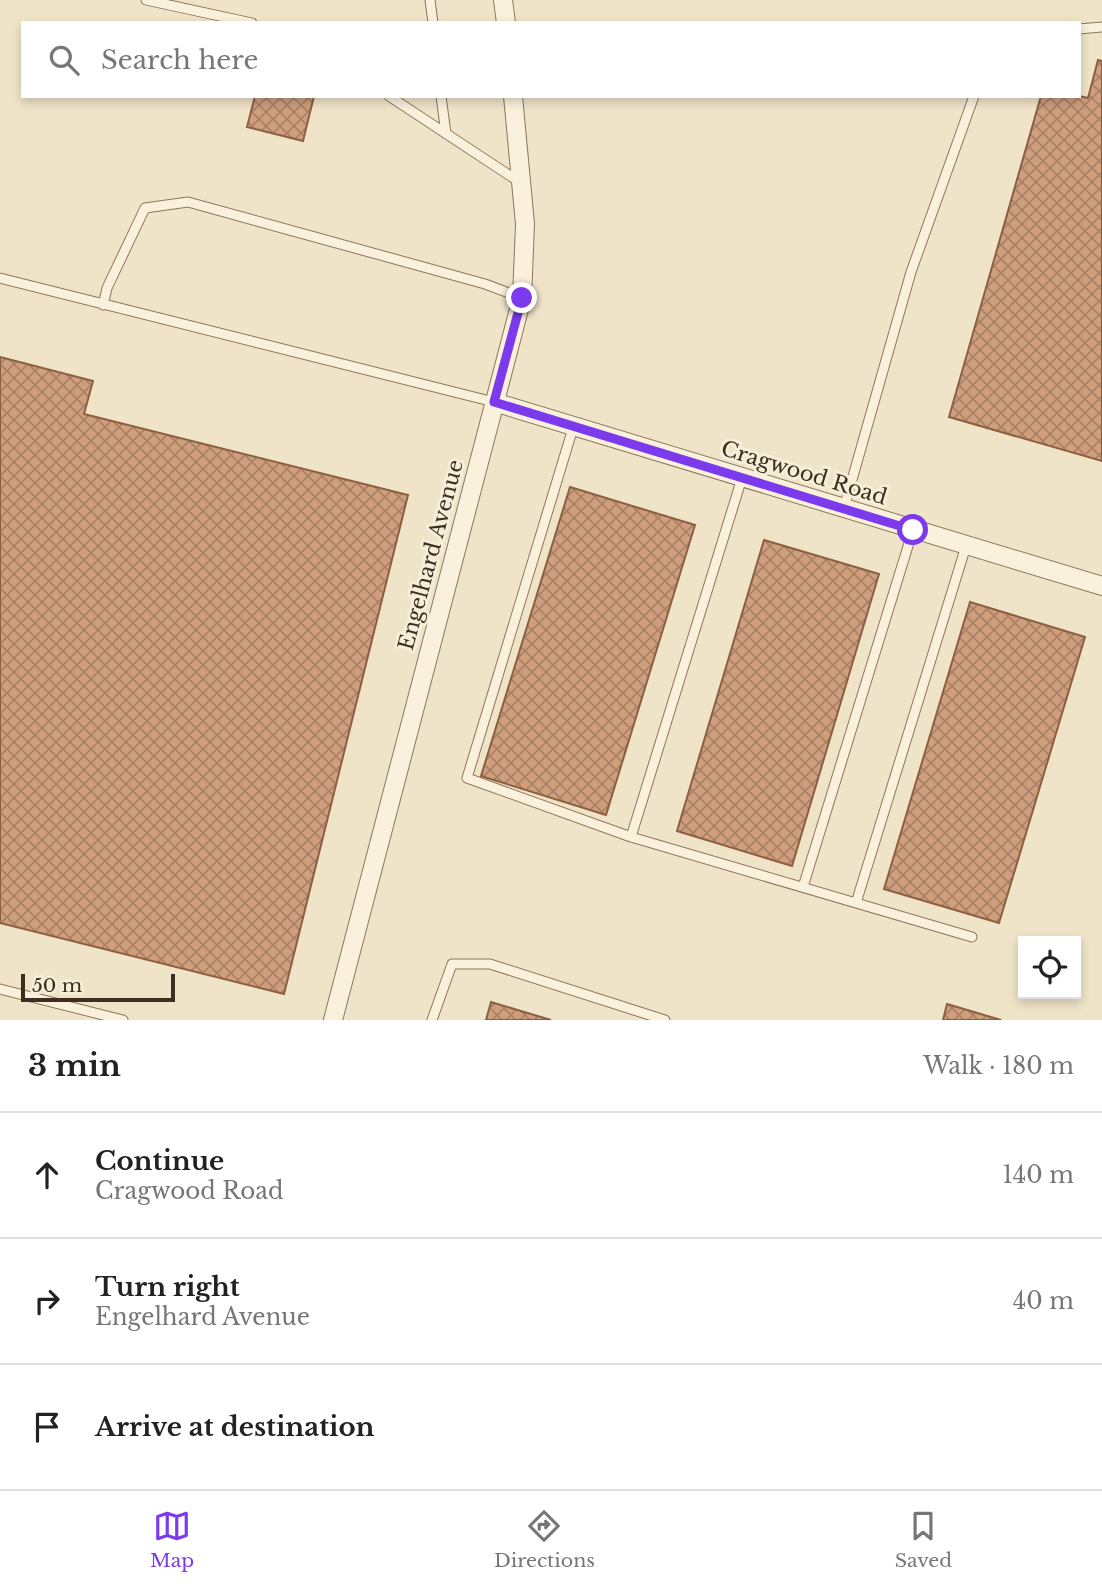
<!DOCTYPE html>
<meta charset="utf-8">
<style>
:root{--surface:#fff;--page:#f2f2f2;--text:#222;--muted:#767676;--line:#e0e0e0;--accent:#7c3aed}
body{margin:0;font-family:"Libre Baskerville",serif;background:var(--page);color:var(--text)}
.controls{position:absolute;right:21px;bottom:21px;display:grid;overflow:hidden;border-radius:0px;box-shadow:0 4px 10px #0003}
.controls button{width:63px;height:63px;display:grid;place-items:center;padding:0;border:0;border-bottom:2px solid var(--line);background:var(--surface);color:var(--text);font:35px sans-serif}
.scale{position:absolute;left:21px;bottom:18px;width:154px;box-sizing:border-box;padding-left:7px;border:4px solid #3d2e20;border-top:0;font-size:19px;line-height:24px;white-space:nowrap;color:#3d2e20;-webkit-text-stroke:5px #f7eed8;paint-order:stroke}
.stop{position:absolute;width:21px;height:21px;margin:-16px;border:5px solid #7c3aed;border-radius:50%;background:#fff}
.stop.end{background:#7c3aed;border-color:#fff;box-shadow:0 2px 7px #0008}
.list{margin:0;padding:0;list-style:none}
h2{display:flex;justify-content:space-between;align-items:center;height:91px;margin:0;padding:0 28px;font-size:30px}
h2 small{font-size:23px;font-weight:400;color:var(--muted)}
.list li{display:grid;grid-template-columns:46px 1fr auto;gap:21px;align-items:center;box-sizing:border-box;height:126px;padding:0 28px;border-top:2px solid var(--line)}
.list b{display:block;font-size:26px;white-space:nowrap}
.list p{margin:0;font-size:23px;white-space:nowrap;color:var(--muted)}
.list em{font-size:23px;font-style:normal;color:var(--muted)}
.icon{flex:none;width:38px;height:38px;fill:none;stroke:currentColor;stroke-width:2;stroke-linecap:round;stroke-linejoin:round}
.map{position:relative;flex:none;width:1102px;height:1020px;overflow:hidden}
.search{position:absolute;background:var(--surface);box-shadow:0 4px 10px #0003;left:21px;right:21px;top:21px;height:77px;display:flex;align-items:center;gap:18px;box-sizing:border-box;padding:0 24px;border-radius:0px;color:var(--muted);font-size:26px}
.sheet{height:469px;background:var(--surface)}
nav{display:flex;justify-content:space-around;align-items:center;box-sizing:border-box;height:98px;border-top:2px solid var(--line);background:var(--surface);font-size:19px;color:var(--muted)}
nav a{display:grid;justify-items:center;gap:4px}
nav .on{color:var(--accent)}
.map>svg:first-child{display:block}
</style>
<div class="map">
<svg width="1102" height="1020" viewBox="0 0 1102 1020">
<defs>
<pattern id="building-cross-hatch" width="8" height="8" patternUnits="userSpaceOnUse" patternTransform="scale(1.75)"><rect width="8" height="8" fill="#cf9f7d"/><path d="M0 0l8 8M0 8l8-8" fill="none" stroke="#a98266"/></pattern>
</defs>
<rect width="100%" height="100%" fill="#f0e4c8"/>
<path fill="url(#building-cross-hatch)" stroke="#8d5f41" stroke-width="2" d="M1098 60 1102 61V461L949 417 1041 96H1079L1088 98Z
M255 96H314L303 141 247 127Z
M0 357 93 381 84 414 408 495 284 994 0 923Z
M570 487 695 525 606 815 481 776Z
M764 540 879 574 792 866 677 831Z
M970 602 1085 637 999 923 884 889Z
M491 1002 551 1020H486Z
M947 1004 1001 1020H943Z"/>
<g fill="none" stroke-linecap="round" stroke-linejoin="round">
<defs>
<path id="lane" d="M146 0 252 23
M430 0 433 23
M1079 29 1102 27
M389 96 521 183
M441 96 446 134
M0 278 494 402
M103 305 107 288 145 208 188 202 485 284 522 298
M573 428 467 778 631 837 972 937
M844 508 911 272 974 96
M631 837 742 478
M803 887 913 530
M856 903 966 546
M0 989 123 1020
M432 1020 452 964H490L665 1020"/>
<path id="street" d="M503 0 506 23
M494 402 1102 586
M333 1020 522 298 525 224 513 96"/>
</defs>
<use href="#lane" stroke="#8d765c" stroke-width="11"/>
<use href="#street" stroke="#8d765c" stroke-width="20"/>
<use href="#lane" stroke="#faf1dc" stroke-width="9"/>
<use href="#street" stroke="#faf1dc" stroke-width="18"/>
</g>
<g fill="none" stroke-linecap="round" stroke-linejoin="round">
<path stroke="#7c3aed" stroke-width="9" d="M522 298 494 402 913 530"/>
</g>
<g text-anchor="middle" dominant-baseline="central" stroke-width="6" stroke-linejoin="round" paint-order="stroke">
<g font-size="21" fill="#3d2e20" stroke="#f7eed8">
<text transform="translate(804 473) rotate(17)">Cragwood Road</text>
<text transform="translate(431 555) rotate(-75)">Engelhard Avenue</text>
</g>
</g>
</svg>
<div class="controls">
<button><svg class="icon" aria-label="locate" viewBox="0 0 24 24"><circle cx="12" cy="12" r="6"/><path d="M12 2v4M12 18v4M2 12h4M18 12h4"/></svg></button>
</div>
<div class="scale">50 m</div>
<div class="stop" style="left:913px;top:530px"></div>
<div class="stop end" style="left:522px;top:298px"></div>
<div class="search"><svg class="icon" aria-label="search" viewBox="0 0 24 24"><circle cx="10" cy="10" r="6"/><path d="M15 15l6 6"/></svg>Search here</div>
</div>
<section class="sheet">
<h2>3 min<small>Walk · 180 m</small></h2>
<ul class="list">
<li><svg class="icon" aria-label="ahead" viewBox="0 0 24 24"><path d="M12 20V5M6 11l6-6 6 6"/></svg><div><b>Continue</b><p>Cragwood Road</p></div><em>140 m</em></li>
<li><svg class="icon" aria-label="right" viewBox="0 0 24 24"><path d="M7 20v-9h11M14 6l5 5-5 5"/></svg><div><b>Turn right</b><p>Engelhard Avenue</p></div><em>40 m</em></li>
<li><svg class="icon" aria-label="arrive" viewBox="0 0 24 24"><path d="M6 21V4h12l-3 4 3 4H6"/></svg><div><b>Arrive at destination</b></div></li>
</ul>
</section>
<nav>
<a class="on"><svg class="icon" aria-label="map" viewBox="0 0 24 24"><path d="M3 6l6-2 6 2 6-2v14l-6 2-6-2-6 2zM9 4v14M15 6v14"/></svg>Map</a>
<a><svg class="icon" aria-label="directions" viewBox="0 0 24 24"><path d="M12 3l9 9-9 9-9-9zM9 14v-3h6M13 9l2 2-2 2"/></svg>Directions</a>
<a><svg class="icon" aria-label="saved" viewBox="0 0 24 24"><path d="M7 4h10v16l-5-4-5 4z"/></svg>Saved</a>
</nav>
